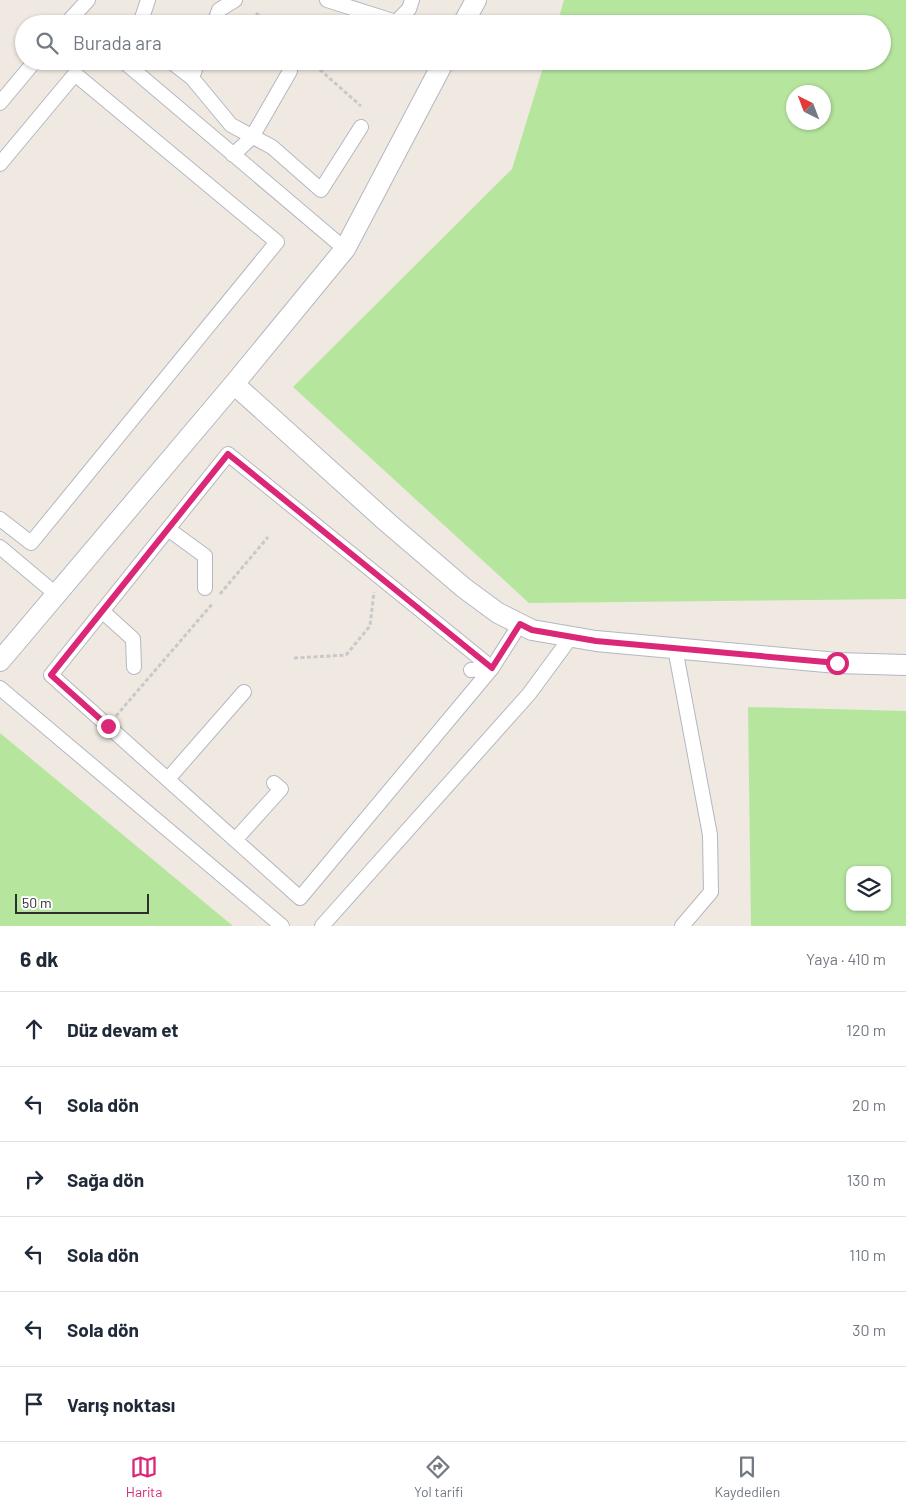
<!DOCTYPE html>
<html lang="tr">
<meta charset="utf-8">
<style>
:root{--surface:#fff;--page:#f6f6f7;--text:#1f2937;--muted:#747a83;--line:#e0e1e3;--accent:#db2777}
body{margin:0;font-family:Barlow,sans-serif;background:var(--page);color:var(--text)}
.controls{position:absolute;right:15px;bottom:15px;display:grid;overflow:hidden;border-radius:10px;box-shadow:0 1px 4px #0004}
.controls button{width:45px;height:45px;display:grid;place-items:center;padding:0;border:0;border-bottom:1px solid var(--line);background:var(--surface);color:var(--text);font:25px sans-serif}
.compass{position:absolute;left:786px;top:85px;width:45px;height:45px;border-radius:50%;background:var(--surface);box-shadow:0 1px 4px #0004;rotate:318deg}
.scale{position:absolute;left:15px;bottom:12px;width:134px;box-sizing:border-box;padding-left:5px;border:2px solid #2e2e2e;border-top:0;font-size:14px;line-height:18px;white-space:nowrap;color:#2e2e2e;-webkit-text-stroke:4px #fff;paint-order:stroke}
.stop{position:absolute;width:15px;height:15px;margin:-11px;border:4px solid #db2777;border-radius:50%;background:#fff}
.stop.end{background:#db2777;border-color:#fff;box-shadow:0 1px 5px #0008}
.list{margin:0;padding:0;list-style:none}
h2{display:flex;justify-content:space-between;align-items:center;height:65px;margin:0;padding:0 20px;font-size:21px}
h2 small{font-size:16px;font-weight:400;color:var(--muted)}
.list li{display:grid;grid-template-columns:32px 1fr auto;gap:15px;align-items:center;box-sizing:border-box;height:75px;padding:0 20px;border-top:1px solid var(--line)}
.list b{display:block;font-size:19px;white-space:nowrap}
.list em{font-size:16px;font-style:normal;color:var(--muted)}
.icon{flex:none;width:28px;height:28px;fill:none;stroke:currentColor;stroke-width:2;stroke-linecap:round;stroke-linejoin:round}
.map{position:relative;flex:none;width:906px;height:926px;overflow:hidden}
.search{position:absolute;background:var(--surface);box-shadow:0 1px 4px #0004;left:15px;right:15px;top:15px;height:55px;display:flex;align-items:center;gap:12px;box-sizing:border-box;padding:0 18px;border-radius:28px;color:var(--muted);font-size:19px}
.sheet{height:515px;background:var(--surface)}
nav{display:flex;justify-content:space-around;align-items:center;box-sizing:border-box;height:70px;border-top:1px solid var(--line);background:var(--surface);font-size:14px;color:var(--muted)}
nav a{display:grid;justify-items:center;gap:2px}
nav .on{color:var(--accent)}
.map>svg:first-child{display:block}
</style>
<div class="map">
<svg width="906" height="926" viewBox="0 0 906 926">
<rect width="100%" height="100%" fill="#efe9e1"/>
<path fill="#b6e59e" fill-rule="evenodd" d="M564 0H906V599L529 603 293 387 512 169 545 61H882V24H557ZM794 92H824V122H794Z
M748 707 906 711V926H751ZM850 870H887V907H850Z
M0 733 233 926H0Z"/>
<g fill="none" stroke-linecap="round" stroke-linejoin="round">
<defs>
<path id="street" d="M327 0 396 22 409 9 412 0
M66 24 88 0
M140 24 148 0
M214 24 219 10 235 0
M123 61 345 249
M170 61 192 78 198 61
M192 78 231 125 272 147 321 190 361 127
M0 103 35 61
M233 155 252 137 290 71
M0 164 75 74 277 242 31 543 0 519
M228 454 492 668 300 898 51 675Z
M168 529 205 556V588
M0 547 57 595
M102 611 133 639 134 667
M675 648 710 835 711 892 682 926
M471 670 492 668 520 624
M0 688 282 926
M168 779 244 692
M235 840 281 789 274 783
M322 926 529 694 571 637"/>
<path id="secondary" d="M463 24 476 0
M234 384 388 523 464 588 498 613 532 630 596 641 837 663 906 665
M0 661 234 384 345 249 444 61"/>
</defs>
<use href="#street" stroke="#b4b7c1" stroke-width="16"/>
<use href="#secondary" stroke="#b4b7c1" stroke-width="22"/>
<path stroke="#c9c9c9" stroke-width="3" stroke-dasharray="4 2.5" stroke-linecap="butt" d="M256 13 268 24
M310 61 361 106
M220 594 268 537
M294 658 346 655 370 626 374 592
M116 716 213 603"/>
<use href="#street" stroke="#fff" stroke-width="14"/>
<use href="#secondary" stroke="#fff" stroke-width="20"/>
</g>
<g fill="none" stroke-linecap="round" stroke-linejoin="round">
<path stroke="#db2777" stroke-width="6" d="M108 726 51 675 228 454 492 668 520 624 532 630 596 641 837 663"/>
</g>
</svg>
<div class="controls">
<button><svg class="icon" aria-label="layers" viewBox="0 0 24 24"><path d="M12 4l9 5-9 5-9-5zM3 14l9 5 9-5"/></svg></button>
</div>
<svg class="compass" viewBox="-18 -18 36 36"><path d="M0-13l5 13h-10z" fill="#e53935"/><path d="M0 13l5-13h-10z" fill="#747a83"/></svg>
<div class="scale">50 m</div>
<div class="stop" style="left:837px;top:663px"></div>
<div class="stop end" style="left:108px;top:726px"></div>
<div class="search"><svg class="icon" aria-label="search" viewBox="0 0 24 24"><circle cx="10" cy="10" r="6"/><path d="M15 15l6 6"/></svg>Burada ara</div>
</div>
<section class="sheet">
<h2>6 dk<small>Yaya · 410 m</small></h2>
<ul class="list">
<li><svg class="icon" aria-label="ahead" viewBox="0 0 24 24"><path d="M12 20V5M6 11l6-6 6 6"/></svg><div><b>Düz devam et</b></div><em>120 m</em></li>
<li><svg class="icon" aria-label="left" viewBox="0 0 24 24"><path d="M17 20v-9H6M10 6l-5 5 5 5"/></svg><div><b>Sola dön</b></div><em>20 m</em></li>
<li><svg class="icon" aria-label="right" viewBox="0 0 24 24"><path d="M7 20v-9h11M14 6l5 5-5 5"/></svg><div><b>Sağa dön</b></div><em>130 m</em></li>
<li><svg class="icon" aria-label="left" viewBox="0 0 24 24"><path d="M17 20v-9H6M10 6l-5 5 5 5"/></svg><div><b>Sola dön</b></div><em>110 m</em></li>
<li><svg class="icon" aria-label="left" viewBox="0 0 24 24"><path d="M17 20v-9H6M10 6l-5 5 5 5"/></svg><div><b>Sola dön</b></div><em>30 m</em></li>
<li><svg class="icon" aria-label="arrive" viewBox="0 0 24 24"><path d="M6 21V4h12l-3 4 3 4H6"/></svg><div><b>Varış noktası</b></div></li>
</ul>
</section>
<nav>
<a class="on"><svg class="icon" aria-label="map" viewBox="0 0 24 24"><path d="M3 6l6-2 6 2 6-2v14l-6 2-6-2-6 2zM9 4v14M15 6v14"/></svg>Harita</a>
<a><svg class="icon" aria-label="directions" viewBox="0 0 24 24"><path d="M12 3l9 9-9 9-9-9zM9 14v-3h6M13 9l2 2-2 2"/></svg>Yol tarifi</a>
<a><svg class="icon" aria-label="saved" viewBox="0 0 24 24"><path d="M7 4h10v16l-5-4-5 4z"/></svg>Kaydedilen</a>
</nav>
